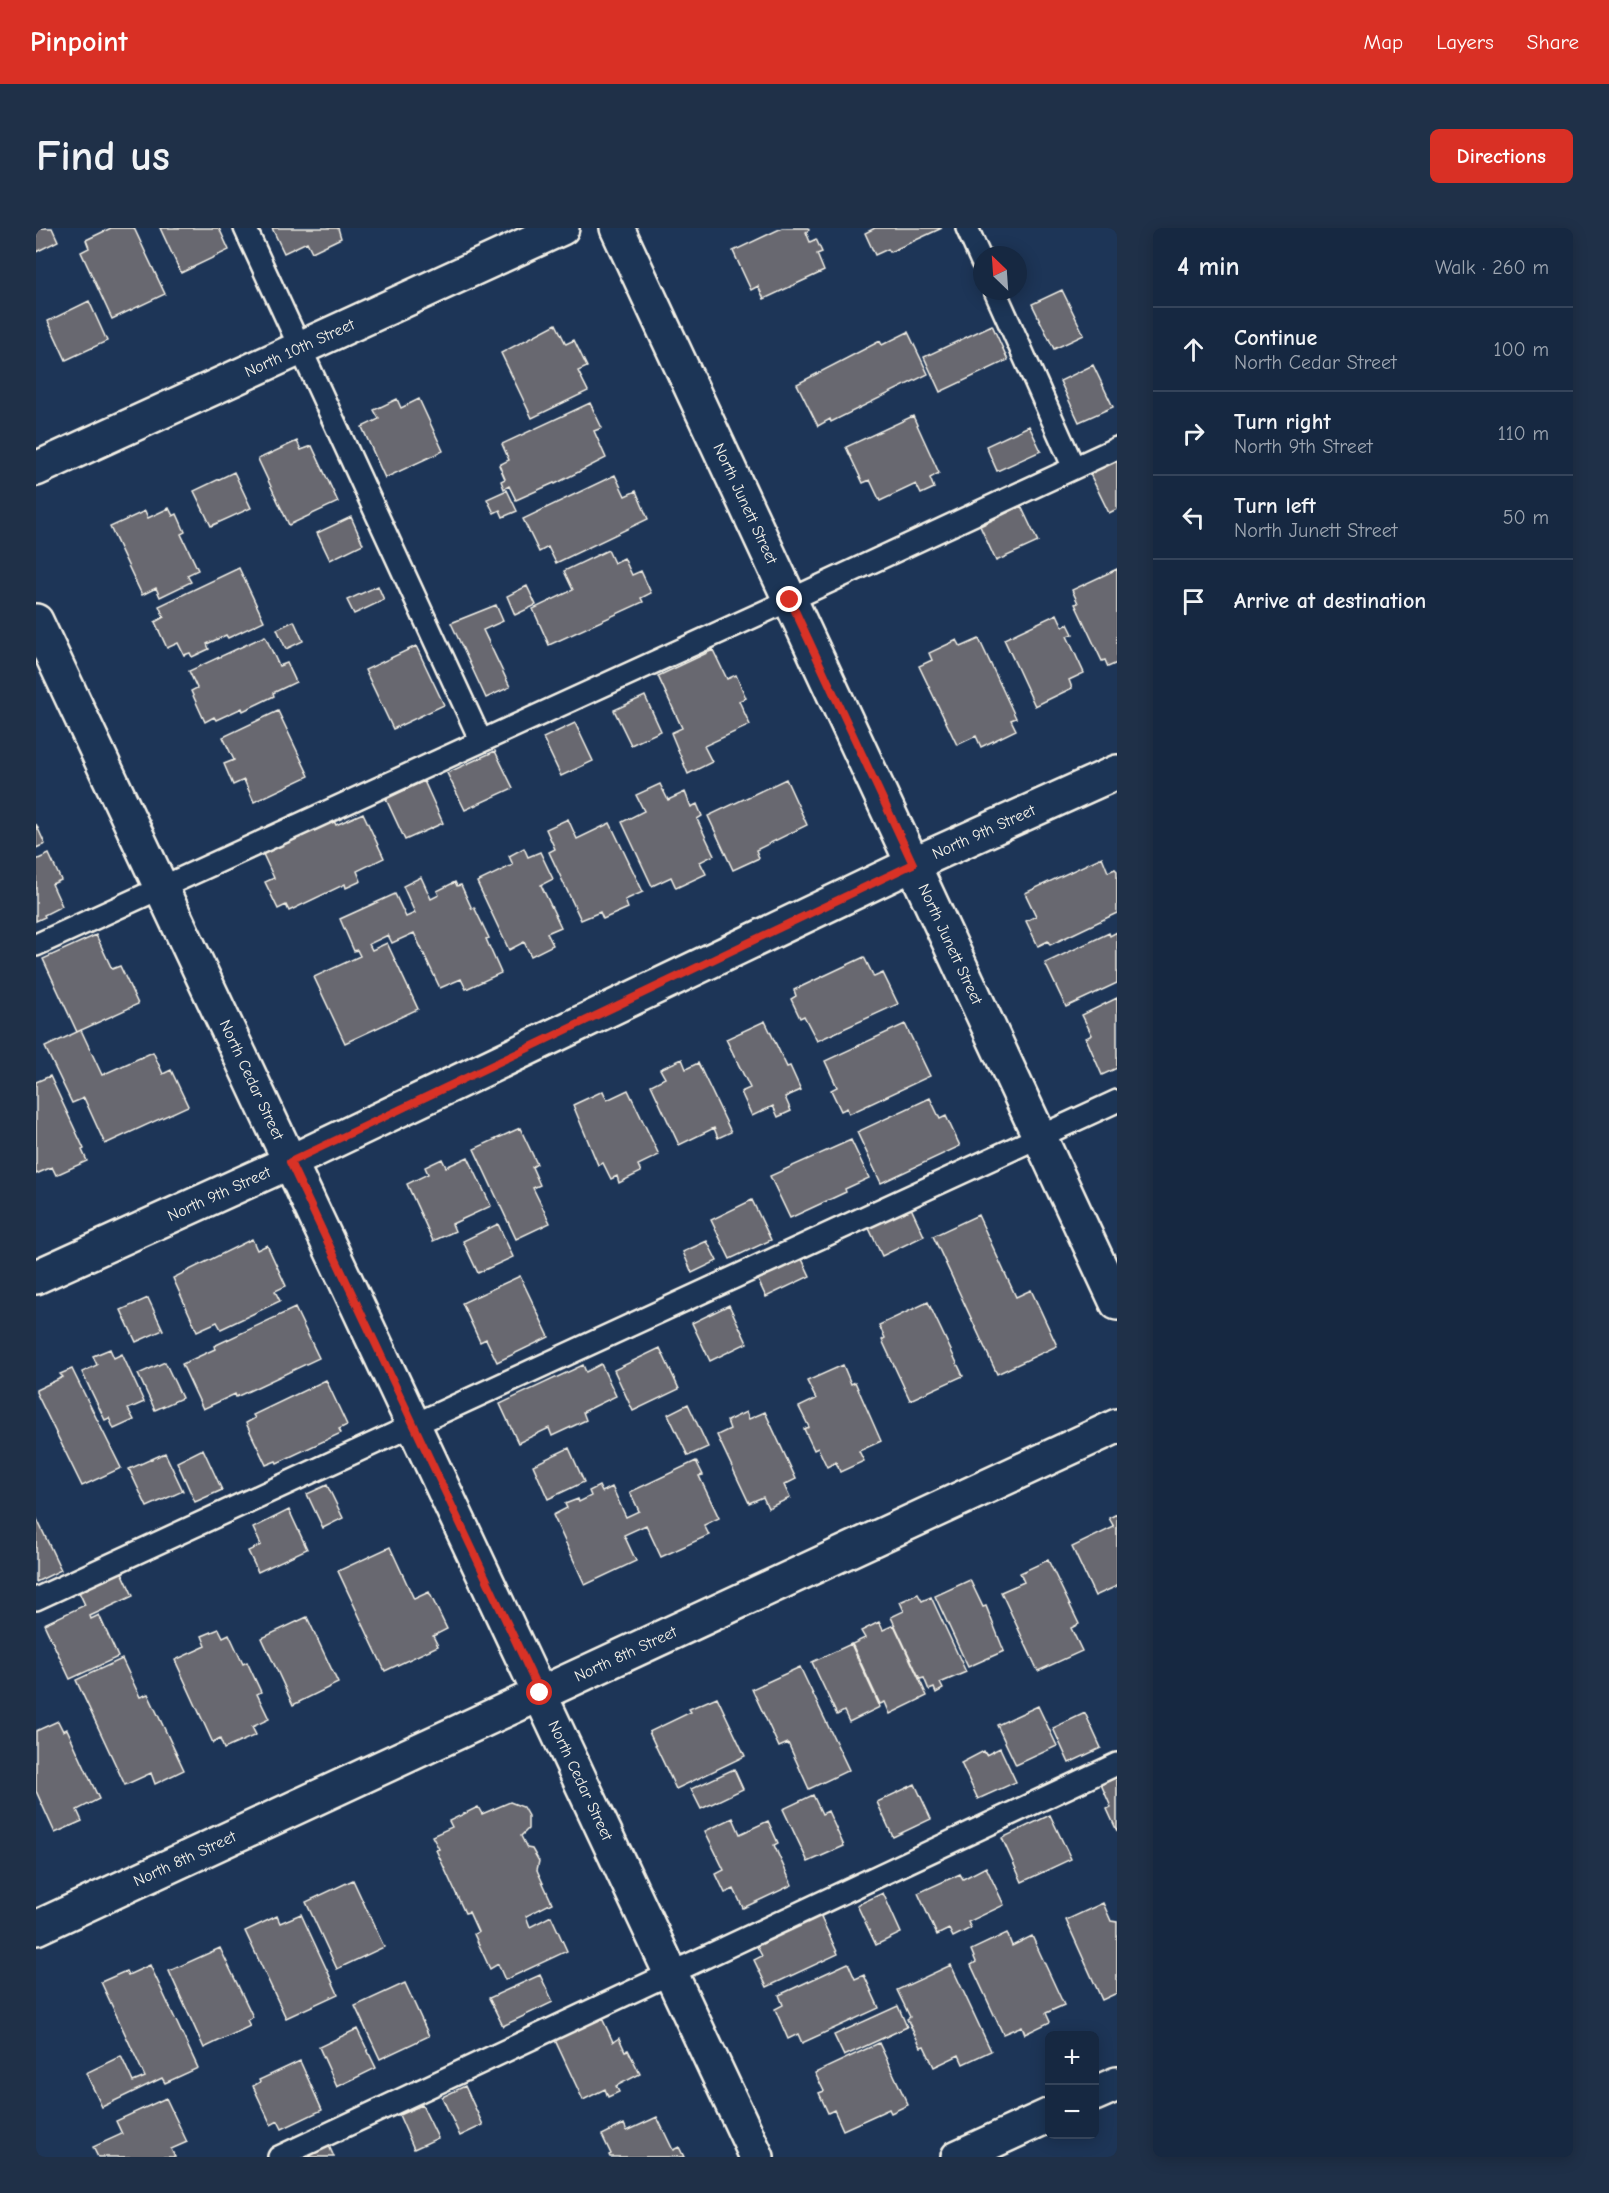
<!DOCTYPE html>
<meta charset="utf-8">
<style>
:root{--surface:#162841;--page:#1f3048;--text:#f1f3f6;--muted:#9ea6b1;--line:#35445a;--accent:#d93025}
body{margin:0;font-family:"Comic Neue",sans-serif;background:var(--page);color:var(--text)}
.controls{position:absolute;right:18px;bottom:18px;display:grid;overflow:hidden;border-radius:9px;box-shadow:0 3px 15px #0003}
.controls button{width:54px;height:54px;display:grid;place-items:center;padding:0;border:0;border-bottom:2px solid var(--line);background:var(--surface);color:var(--text);font:30px sans-serif}
.compass{position:absolute;left:937px;top:18px;width:54px;height:54px;border-radius:50%;background:var(--surface);box-shadow:0 3px 15px #0003;rotate:335deg}
.stop{position:absolute;width:18px;height:18px;margin:-14px;border:4px solid #d93025;border-radius:50%;background:#fff}
.stop.end{background:#d93025;border-color:#fff;box-shadow:0 2px 6px #0008}
.list{margin:0;padding:0;list-style:none}
h2{display:flex;justify-content:space-between;align-items:center;height:78px;margin:0;padding:0 24px;font-size:26px}
h2 small{font-size:20px;font-weight:400;color:var(--muted)}
.list li{display:grid;grid-template-columns:39px 1fr auto;gap:18px;align-items:center;box-sizing:border-box;height:84px;padding:0 24px;border-top:2px solid var(--line)}
.list b{display:block;font-size:22px;white-space:nowrap}
.list p{margin:0;font-size:20px;white-space:nowrap;color:var(--muted)}
.list em{font-size:20px;font-style:normal;color:var(--muted)}
.icon{flex:none;width:33px;height:33px;fill:none;stroke:currentColor;stroke-width:2;stroke-linecap:round;stroke-linejoin:round}
.map{position:relative;flex:none;width:1081px;height:1929px;overflow:hidden;border-radius:9px}
header{display:flex;align-items:center;gap:36px;box-sizing:border-box;height:84px;padding:0 30px;background:var(--accent);color:#fff}
header strong{font-size:28px}
nav{display:flex;gap:33px;margin-inline-start:auto;font-size:21px}
.intro{display:flex;align-items:center;justify-content:space-between;box-sizing:border-box;height:144px;padding:0 36px}
h1{margin:0;font-size:42px}
.button{padding:15px 27px;border-radius:9px;background:var(--accent);color:#fff;font-size:21px;font-weight:700}
main{display:flex;gap:36px;padding:0 36px}
aside{flex:1;background:var(--surface);border-radius:9px;box-shadow:0 3px 15px #0003}
.map>svg:first-child{display:block}
</style>
<header>
<strong>Pinpoint</strong>
<nav><a>Map</a><a>Layers</a><a>Share</a></nav>
</header>
<div class="intro"><h1>Find us</h1><a class="button">Directions</a></div>
<main>
<div class="map">
<svg width="1081" height="1929" viewBox="0 0 1081 1929">
<rect width="100%" height="100%" fill="#1d3557"/>
<filter id="ink" filterUnits="userSpaceOnUse"><feTurbulence type="fractalNoise" baseFrequency=".0167" numOctaves="2"/><feDisplacementMap in="SourceGraphic" scale="12" xChannelSelector="R" yChannelSelector="G"/><feConvolveMatrix kernelMatrix="1 2 1 2 8 2 1 2 1" color-interpolation-filters="sRGB"/></filter>
<g filter="url(#ink)">
<path fill="#676870" stroke="#f4f1e8" stroke-width="1.5" d="M0 0H16L22 13 0 24Z
M75 0H98L129 66 76 91 45 24 53 20 50 12Z
M124 0H183L193 22 145 45Z
M236 0H302L305 10 276 24 271 14 248 25Z
M746 0H772L773 2 770 4 774 14 780 11 786 24 781 26 788 43 728 71 722 58 715 62 697 23Z
M839 0H906L854 24 852 21 839 27 829 5Z
M1026 62 1048 107 1018 121 996 76Z
M53 73 71 113 30 132 12 93Z
M520 96 530 116 538 112 551 139 542 143 552 163 496 190 465 125Z
M956 97 972 132 904 164 888 129Z
M872 104 892 146 795 194 794 191 782 198 761 156 844 113 846 117Z
M1057 137 1077 179 1043 194 1024 153Z
M361 171 365 180 383 171 407 223 349 250 326 199 343 191 338 182Z
M554 175 566 200 558 203 570 230 519 256 518 255 480 272 473 258 468 261 465 253 469 251 463 237 473 232 466 216Z
M877 188 903 245 894 250 898 260 885 266 880 256 844 273 834 252 827 255 810 219Z
M993 198 1005 223 961 243 950 218Z
M261 213 265 222 276 218 302 274 253 297 222 231Z
M1081 231V281L1073 285 1053 244Z
M198 244 215 280 175 298 158 263Z
M579 247 589 268 600 263 612 291 520 335 512 319 503 324 487 291Z
M471 262 481 283 467 289 464 282 458 285 451 271Z
M985 278 1002 314 960 333 944 298Z
M133 280 137 288 141 286 149 304 145 306 162 342 151 347 155 354 124 369 120 360 106 367 74 299 109 283 112 290Z
M315 289 327 316 294 332 281 305Z
M572 322 578 335 588 330 596 347 605 343 615 365 605 370 607 374 513 417 497 381 537 362 528 343Z
M203 340 228 393 192 410 190 407 171 416 173 421 156 429 154 425 148 427 142 415 131 420 119 394 128 389 123 378Z
M1081 341V435L1072 439 1069 432 1066 433 1039 376 1042 375 1036 362Z
M342 358 348 372 318 386 311 372Z
M491 358 500 377 479 387 471 368Z
M460 377 467 393 447 402 474 459 450 470 415 395Z
M1021 386 1027 399 1032 396 1037 406 1031 408 1048 445 1033 452 1036 460 999 478 968 411Z
M258 393 267 413 250 421 241 401Z
M229 408 243 438 251 435 260 454 237 465 238 468 207 483 206 480 180 492 178 489 169 494 155 463 161 460 153 443Z
M943 411 980 490 975 492 980 502 945 519 940 508 921 517 883 438 896 432 893 425 921 412 925 419Z
M380 418 408 477 357 501 329 442Z
M677 422 691 451 700 447 710 470 703 473 714 497 668 518 676 534 652 546 635 505 646 500 622 448Z
M609 468 625 503 595 517 578 482Z
M242 483 273 548 218 574 208 552 197 557 188 536 198 532 187 509Z
M539 495 557 533 525 548 507 510Z
M459 523 477 560 429 582 411 545Z
M750 551 771 597 720 622 723 630 697 642 672 588Z
M388 553 407 595 369 612 350 571Z
M624 556 632 572 649 564 655 579 661 576 666 588 661 591 678 627 664 634 670 646 640 660 635 649 616 658 586 594 608 583 600 567Z
M327 585 348 630 321 643 325 653 310 660 309 656 253 683 250 677 242 681 229 654 238 650 227 626 298 593 300 597Z
M532 591 541 611 574 595 607 664 589 672 592 680 567 691 564 684 545 692 513 624 519 621 510 601Z
M0 596 9 616 0 620Z
M488 620 492 629 504 624 517 651 505 657 525 699 511 705 517 717 495 728 488 714 473 722 441 654 477 637 473 628Z
M13 626 25 652 16 656 26 678 8 687 9 689 0 693V632Z
M1066 629 1072 644 1079 641 1081 643V685L1014 717 1012 713 1002 718 990 693 1000 688 989 665Z
M385 649 395 671 403 667 401 663 419 654 421 658 425 657 436 681 438 679 453 710 450 711 465 745 430 761 425 751 404 760 378 705 356 715 352 707 333 716 336 722 351 715 382 781 309 815 278 749 324 728 321 722 318 723 304 691 359 666 370 689 379 685 367 658Z
M1081 704V755L1030 779 1009 735 1073 705 1074 708Z
M60 707 76 741 84 738 102 776 41 804 7 731Z
M828 729 838 749 847 745 862 776 781 813 768 788 764 790 755 771 760 768 758 762Z
M1081 770V840L1066 847 1050 810 1056 807 1046 787Z
M729 793 751 839 754 838 765 862 749 869 755 883 742 889 737 878 716 888 705 864 714 860 690 811Z
M869 796 894 848 813 886 811 880 805 883 795 862 801 859 789 833Z
M45 802 66 847 117 824 127 846 135 842 152 878 69 916 48 870 36 875 9 819Z
M646 831 650 841 662 835 695 904 682 910 678 900 643 917 615 857 629 850 624 841Z
M14 848 48 921 46 922 51 933 20 947 16 939 0 946V854Z
M592 862 623 927 602 937 605 944 583 955 581 948 575 951 567 935 562 937 537 877 567 863 571 872Z
M894 870 904 891 910 888 924 918 845 955 821 904Z
M484 900 501 936 496 939 504 957 497 960 514 995 480 1011 438 921Z
M815 912 833 950 809 961 810 964 754 990 734 948Z
M432 929 455 978 416 996 419 1003 397 1013 371 956 392 946 389 939 406 931 410 939Z
M716 972 735 1012 694 1031 675 992Z
M875 980 888 1008 846 1028 832 998 867 982V983Z
M942 987 980 1069 995 1062 1021 1118 961 1146 897 1008Z
M462 996 477 1029 442 1045 427 1013Z
M216 1011 221 1022 231 1017 250 1058 239 1063 244 1073 185 1101 181 1094 161 1103 137 1050Z
M671 1013 681 1033 656 1045 647 1024Z
M765 1029 774 1048 730 1069 721 1050Z
M484 1048 513 1109 461 1134 450 1111 444 1114 426 1075Z
M112 1070 127 1102 100 1114 85 1082Z
M892 1074 927 1148 874 1172 846 1112 849 1110 843 1097Z
M693 1077 711 1115 674 1133 656 1095Z
M259 1080 283 1130 200 1169 199 1166 167 1181 146 1136 179 1121 178 1118Z
M624 1120 643 1161 597 1183 578 1142Z
M74 1121 78 1130 86 1126 108 1174 92 1181 98 1192 78 1201 73 1190 69 1192 46 1144 61 1137 57 1128Z
M129 1134 146 1170 119 1182 102 1146Z
M565 1136 580 1168 547 1184 550 1192 516 1208 513 1200 482 1215 464 1176 547 1137 550 1144Z
M807 1137 815 1156 819 1154 845 1213 823 1223 828 1233 804 1244 800 1234 791 1239 782 1220 778 1222 768 1201 773 1199 763 1179 780 1171 771 1153Z
M36 1141 85 1240 46 1258 0 1164V1162L27 1149 24 1146Z
M290 1152 311 1197 303 1201 305 1205 241 1235 240 1233 230 1237 210 1195 219 1190 217 1187Z
M652 1176 672 1219 652 1228 632 1186Z
M710 1184 713 1191 729 1184 760 1251 748 1257 754 1270 732 1280 727 1269 713 1275 681 1207 694 1201 691 1193Z
M533 1220 548 1254 512 1271 497 1237Z
M167 1221 186 1262 159 1274 141 1234Z
M129 1225 147 1263 111 1279 93 1241Z
M660 1233 667 1247 663 1248 683 1290 668 1297 673 1307 625 1329 610 1297 588 1307 600 1333 549 1357 517 1287 531 1280 529 1276 542 1271 543 1274 555 1268 553 1263 563 1258 566 1264 576 1259 590 1289 603 1283 594 1264Z
M291 1257 307 1290 287 1300 271 1266Z
M253 1282 271 1321 222 1344 212 1323 225 1317 217 1300Z
M1081 1286V1358L1059 1368 1036 1319 1078 1299 1073 1290Z
M0 1289 25 1342 0 1354Z
M354 1319 378 1371 393 1364 411 1401 397 1408 402 1418 349 1443 302 1343Z
M1012 1332 1043 1396 1035 1400 1046 1423 1002 1443 965 1364 988 1354 984 1345Z
M86 1344 97 1368 54 1388 55 1391 63 1387 82 1429 34 1451 8 1396 49 1377 43 1364Z
M934 1352 947 1379 950 1378 968 1423 932 1439 899 1368Z
M882 1366 886 1373 895 1369 930 1444 904 1455 907 1461 900 1465 898 1460 893 1462 888 1450 884 1451 855 1389 868 1383 864 1374Z
M271 1389 302 1455 257 1477 226 1410Z
M843 1394 847 1402 858 1397 891 1468 854 1486 849 1474 844 1476 816 1416 829 1410 825 1403Z
M183 1401 187 1409 193 1406 207 1436 211 1434 225 1464 221 1466 233 1491 216 1499 220 1507 188 1521 184 1511 177 1515 139 1432 170 1418 166 1408Z
M815 1416 844 1479 813 1494 808 1483 801 1487 776 1434Z
M86 1431 104 1469 112 1466 148 1542 119 1556 115 1545 89 1557 40 1452Z
M764 1439 813 1542 773 1561 752 1515 743 1519 716 1461Z
M681 1469 709 1528 640 1561 613 1504 655 1484 653 1481Z
M1002 1478 1021 1518 980 1537 961 1497Z
M1049 1485 1065 1520 1033 1535 1017 1500Z
M22 1493 27 1503 31 1501 63 1571 41 1582 46 1593 19 1605 0 1563V1503Z
M964 1520 980 1554 942 1571 925 1535 948 1523 950 1527Z
M698 1541 707 1561 665 1581 655 1561Z
M1081 1546V1603L1071 1581 1075 1579 1064 1554Z
M879 1556 895 1591 857 1609 841 1574Z
M777 1567 786 1586 792 1583 808 1618 772 1634 747 1581Z
M474 1574 487 1579 492 1588V1601L485 1608 491 1620 496 1621 503 1633 501 1642 516 1675 490 1688 494 1699 515 1688 531 1723 469 1752 462 1736 454 1741 438 1706 442 1704 433 1684 429 1685 400 1622 403 1621 396 1608 416 1599 413 1593 442 1579 446 1586Z
M1014 1587 1035 1631 986 1654 966 1610Z
M697 1590 704 1606 732 1593 742 1615 738 1617 756 1657 707 1680 698 1661 689 1665 680 1646 688 1642 669 1603Z
M950 1639 968 1677 932 1694 935 1700 917 1709 913 1701 901 1707 882 1665 924 1646 927 1651Z
M317 1652 348 1719 301 1741 270 1674Z
M847 1665 865 1705 840 1717 821 1677Z
M1067 1675 1075 1693 1081 1694V1765L1066 1772 1030 1692Z
M781 1681 802 1726 731 1759 718 1732 726 1728 717 1711Z
M265 1686 302 1766 250 1790 209 1703 241 1688 244 1695Z
M971 1705 976 1718 996 1708 1028 1777 1010 1785 1014 1794 989 1806 986 1798 967 1806 935 1737 940 1734 935 1722Z
M184 1720 217 1789 211 1792 214 1798 168 1820 133 1743Z
M812 1735 819 1751 828 1747 843 1780 766 1815 762 1806 752 1811 739 1781 747 1777 743 1767Z
M114 1737 162 1840 129 1855 126 1850 66 1879 50 1845 85 1828 97 1854 109 1849 65 1754 90 1743 92 1747Z
M915 1737 955 1823 927 1836 923 1827 898 1839 888 1818 885 1819 871 1791 874 1789 861 1762Z
M504 1747 517 1774 467 1798 453 1770Z
M369 1755 393 1808 344 1831 319 1778Z
M862 1778 871 1799 808 1828 798 1807Z
M566 1790 577 1814 583 1810 589 1823 592 1822 604 1846 580 1858 583 1864 572 1869 569 1861 547 1872 519 1812Z
M321 1801 340 1840 301 1859 283 1819Z
M843 1815 872 1877 855 1885 853 1881 807 1902 798 1882 792 1885 783 1865 788 1863 779 1845Z
M264 1833 286 1882 246 1901 242 1893 235 1897 217 1858 224 1854 223 1852Z
M429 1858 447 1897 424 1908 406 1869Z
M130 1870 151 1914 135 1921 139 1929H62L57 1919 86 1906 80 1893Z
M386 1877 402 1910 378 1921 363 1887Z
M621 1889 637 1922 643 1919 648 1929H574L573 1927 575 1926 566 1907 588 1896 591 1903Z
M290 1911 298 1929H259Z"/>
<g fill="none" stroke-linecap="round" stroke-linejoin="round">
<defs>
<path id="lane" d="M209 0 445 513
M931 0 946 34
M959 63 1038 240
M0 717 754 372 1081 220
M0 1371 1081 873
M243 1929 1081 1536"/>
<g id="street">
<path id="s1" d="M581 0 1081 1075"/>
<path id="s2" d="M0 241 526 0"/>
<path id="s3" d="M0 393 721 1929"/>
<path id="s4" d="M0 1049 254 934 877 636 1081 544"/>
<path id="s5" d="M0 1700 1081 1198"/>
<path d="M1058 1866 1081 1856"/>
<path d="M922 1929 1014 1887"/>
</g>
</defs>
<use href="#lane" stroke="#f4f1e8" stroke-width="26"/>
<use href="#street" stroke="#f4f1e8" stroke-width="38"/>
<use href="#lane" stroke="#1d3557" stroke-width="21"/>
<use href="#street" stroke="#1d3557" stroke-width="33"/>
</g>
</g>
<g fill="none" stroke-linecap="round" stroke-linejoin="round" filter="url(#ink)">
<path stroke="#d93025" stroke-width="8" d="M504 1465 254 934 877 636 754 372"/>
</g>
<g text-anchor="middle" dominant-baseline="central" stroke-width="4.5" stroke-linejoin="round" paint-order="stroke">
<g font-size="16" fill="#f4f1e8" stroke="#1d3557">
<text stroke="none"><textPath href="#s2" startOffset="290">North 10th Street</textPath></text>
<text stroke="none"><textPath href="#s1" startOffset="304">North Junett Street</textPath></text>
<text stroke="none"><textPath href="#s4" startOffset="1047">North 9th Street</textPath></text>
<text stroke="none"><textPath href="#s1" startOffset="790">North Junett Street</textPath></text>
<text stroke="none"><textPath href="#s3" startOffset="507">North Cedar Street</textPath></text>
<text stroke="none"><textPath href="#s4" startOffset="201">North 9th Street</textPath></text>
<text stroke="none"><textPath href="#s5" startOffset="650">North 8th Street</textPath></text>
<text stroke="none"><textPath href="#s3" startOffset="1281">North Cedar Street</textPath></text>
<text stroke="none"><textPath href="#s5" startOffset="164">North 8th Street</textPath></text>
</g>
</g>
</svg>
<div class="controls">
<button>+</button>
<button>−</button>
</div>
<svg class="compass" viewBox="-18 -18 36 36"><path d="M0-13l5 13h-10z" fill="#e53935"/><path d="M0 13l5-13h-10z" fill="#9ea6b1"/></svg>
<div class="stop" style="left:504px;top:1465px"></div>
<div class="stop end" style="left:754px;top:372px"></div>
</div>
<aside>
<h2>4 min<small>Walk · 260 m</small></h2>
<ul class="list">
<li><svg class="icon" aria-label="ahead" viewBox="0 0 24 24"><path d="M12 20V5M6 11l6-6 6 6"/></svg><div><b>Continue</b><p>North Cedar Street</p></div><em>100 m</em></li>
<li><svg class="icon" aria-label="right" viewBox="0 0 24 24"><path d="M7 20v-9h11M14 6l5 5-5 5"/></svg><div><b>Turn right</b><p>North 9th Street</p></div><em>110 m</em></li>
<li><svg class="icon" aria-label="left" viewBox="0 0 24 24"><path d="M17 20v-9H6M10 6l-5 5 5 5"/></svg><div><b>Turn left</b><p>North Junett Street</p></div><em>50 m</em></li>
<li><svg class="icon" aria-label="arrive" viewBox="0 0 24 24"><path d="M6 21V4h12l-3 4 3 4H6"/></svg><div><b>Arrive at destination</b></div></li>
</ul>
</aside>
</main>
